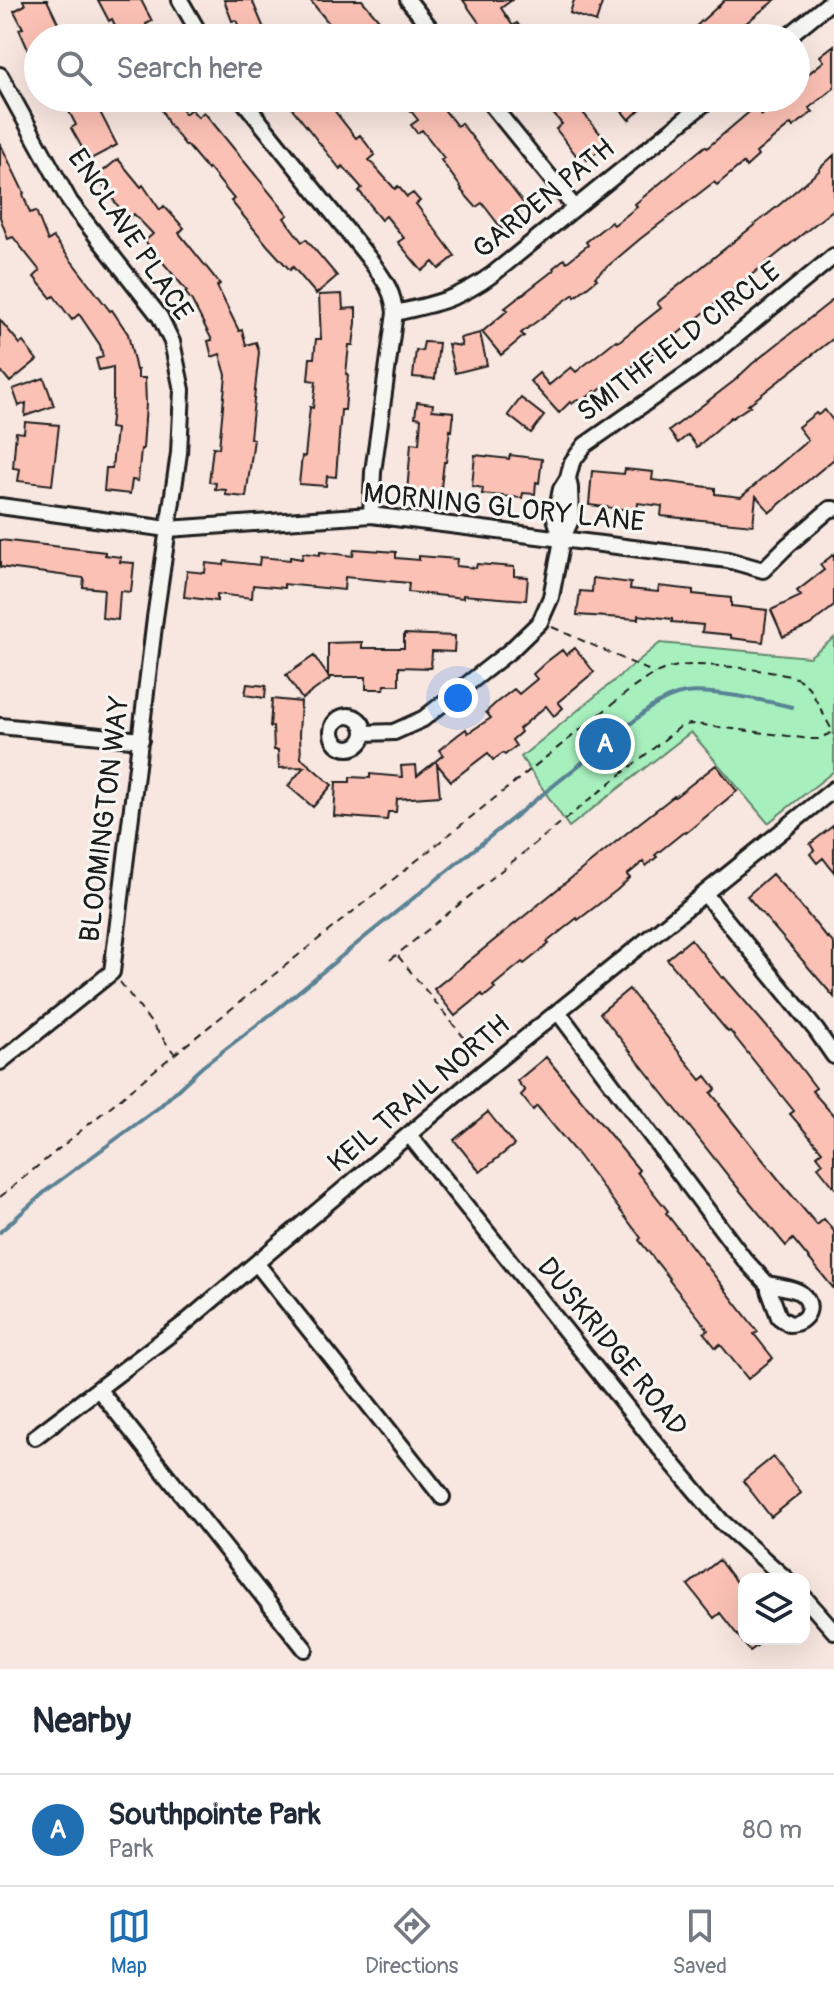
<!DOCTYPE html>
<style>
:root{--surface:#fff;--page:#f6f6f7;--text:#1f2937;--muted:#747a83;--line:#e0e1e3;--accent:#1f6fb2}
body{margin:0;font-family:Pangolin,sans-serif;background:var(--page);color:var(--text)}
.controls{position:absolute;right:24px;bottom:24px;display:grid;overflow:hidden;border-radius:16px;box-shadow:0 8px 32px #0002}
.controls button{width:72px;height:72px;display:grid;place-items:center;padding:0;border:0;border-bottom:2px solid var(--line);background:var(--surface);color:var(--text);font:40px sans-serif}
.you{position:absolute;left:458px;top:698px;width:28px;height:28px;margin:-20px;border:6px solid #fff;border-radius:50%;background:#1a73e8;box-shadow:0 0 0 12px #1a73e833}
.badge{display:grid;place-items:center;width:52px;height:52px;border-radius:50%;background:var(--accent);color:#fff;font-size:26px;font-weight:700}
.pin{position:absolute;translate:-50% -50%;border:4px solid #fff;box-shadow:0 2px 8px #0006}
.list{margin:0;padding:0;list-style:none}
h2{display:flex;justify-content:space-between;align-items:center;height:104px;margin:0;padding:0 32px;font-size:34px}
h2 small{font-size:26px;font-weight:400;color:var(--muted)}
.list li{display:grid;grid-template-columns:52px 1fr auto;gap:24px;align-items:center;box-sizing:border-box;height:112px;padding:0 32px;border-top:2px solid var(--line)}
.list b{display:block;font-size:30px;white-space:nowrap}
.list p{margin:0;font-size:26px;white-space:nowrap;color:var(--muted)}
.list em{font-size:26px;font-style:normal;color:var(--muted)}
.icon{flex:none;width:44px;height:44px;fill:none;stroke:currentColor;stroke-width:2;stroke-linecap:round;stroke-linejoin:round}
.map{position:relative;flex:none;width:834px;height:1669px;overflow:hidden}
.search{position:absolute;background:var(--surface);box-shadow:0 8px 32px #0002;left:24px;right:24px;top:24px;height:88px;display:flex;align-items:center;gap:20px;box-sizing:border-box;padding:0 28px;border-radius:44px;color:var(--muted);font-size:30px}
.sheet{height:216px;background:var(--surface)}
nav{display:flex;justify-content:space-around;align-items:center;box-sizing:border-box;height:112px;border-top:2px solid var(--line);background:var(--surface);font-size:22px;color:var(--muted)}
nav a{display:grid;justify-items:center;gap:4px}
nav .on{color:var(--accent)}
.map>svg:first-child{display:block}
</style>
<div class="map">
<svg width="834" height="1669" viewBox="0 0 834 1669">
<rect width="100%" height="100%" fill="#f8e6e0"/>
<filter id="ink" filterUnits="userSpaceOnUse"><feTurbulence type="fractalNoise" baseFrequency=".0125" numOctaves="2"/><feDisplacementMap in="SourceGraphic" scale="16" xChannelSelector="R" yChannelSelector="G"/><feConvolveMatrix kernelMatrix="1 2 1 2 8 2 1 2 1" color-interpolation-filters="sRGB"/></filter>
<g filter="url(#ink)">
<path fill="#a7f0be" stroke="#62866d" stroke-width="2" d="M834 638V771L768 823 691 732 569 827 521 757 660 643 809 657Z"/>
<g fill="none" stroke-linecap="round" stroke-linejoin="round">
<path stroke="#5a8295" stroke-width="4" d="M0 1232 47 1190 158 1108 202 1067 275 1011 365 937 650 708C662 701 672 695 685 693 709 689 768 701 792 707"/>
</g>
<path fill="#fcc1b5" stroke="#1c1c1c" stroke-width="2" d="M23 0H47L58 23 56 24 61 38H38V51L30 54 19 29 23 28 14 11 25 5Z
M98 0H141L152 21 146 24 153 38H121L112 19 109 21Z
M224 0H252L268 38H244L236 20 232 21Z
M310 0H362L384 26 380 30 386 38H352L346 31 343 33 335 23 331 26Z
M463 0H512L501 8 513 26 517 23 522 30 528 26 538 38H482L477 30 482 27Z
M574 0H603L596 22 570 13Z
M725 0H775L731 35 727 30 718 38H683Z
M834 45V88L809 108 813 112 793 127 791 124 756 153 758 156 746 167 743 163 717 185 714 182 640 239 595 277 597 279 575 297 574 294 521 333 524 336 501 355 482 332 508 310 505 308 554 270 553 268 564 259 567 262 588 245 586 242 611 222 614 225 637 207 635 204 705 146 707 148 755 107 761 115 782 98H796V74L803 68 808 74 824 61 820 56Z
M62 98H100L106 109 100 112 117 145 89 160 71 128 76 125Z
M156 98H177L185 114 191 109 198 117 204 112 288 215 284 218 302 242 306 239 337 276 316 294 293 267 290 270 268 246 231 201 234 199 209 168 208 170 187 145 186 146 168 123Z
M284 98H328L336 108 334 110 356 138 360 135 375 155 369 160 395 189 398 186 407 197 413 193 420 201 416 204 455 256 439 269 433 262 422 271 398 242 404 238 386 216 381 220 371 208 372 207 359 191 362 188 343 166 340 169Z
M401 98H435L457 126 461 123 524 204 518 209 521 214 502 229 482 203 476 207 461 190 462 189 441 160 444 158 422 130 417 133 411 125 418 120Z
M540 98H571L608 143 587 160 581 151 576 155 556 129 562 124Z
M611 98H652L629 120Z
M0 143 24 193 23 194 30 213 36 211 48 241 53 237 110 311 112 310 128 334 136 370H138V378H145L146 404 143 449H141L138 481 132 480 130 494 104 491 106 468H112L116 429 110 428 113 399V367L99 370 96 359 103 357 100 345 79 314 72 320 54 296 51 298 34 277 40 271 13 237 8 239 0 217Z
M834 155V209L640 364 638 362 618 378 617 376 596 393 595 391 580 403 578 399 572 404 570 402 559 413 530 381 539 373 549 385 571 367 576 372 616 340 618 342 661 308 657 303 778 206 820 170 819 169Z
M118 159 141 187 143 185 160 210 164 206 184 228 179 233 220 284 217 286 239 331 242 330 246 345 256 342 259 352 250 438 254 439 246 497 226 495V490L215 489 216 483 209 482 213 447 219 448 226 375 220 354 212 357 208 341 212 340 192 301 185 292 187 291 145 241 153 234 134 214 128 219 96 177Z
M342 294 343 309 356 308V323L353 345H349L346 374 348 375 345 410H341L336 477 327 476 326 486 299 484 302 456 305 457 310 407 313 408 316 381 308 380 310 358H314L316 339H321L319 295Z
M834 299V338L748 405 750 406 732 418 731 417 697 447 688 435 678 443 669 431 734 381 752 364Z
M0 320 20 344 23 342 37 360 10 382 0 370Z
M480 333 487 365 455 373 448 344 462 346 460 338Z
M424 342 439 343 435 379 413 377 416 350 422 351Z
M44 378 54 406 25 416 26 403 19 406 13 389Z
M521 398 544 416 531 433 508 415Z
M417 402 433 404 432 410 454 412 452 431 450 430 446 462H444L440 496 407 493 411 443 419 444 421 418 415 417Z
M825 410 834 422V459L770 512 756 496 753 525 661 516 662 506 638 503 637 511 589 505 592 471 624 474 625 469 653 472 652 480 715 488V494L741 497 808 440 798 427 816 413 818 415Z
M25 422 59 425 52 485 18 481 20 469 13 468 16 432 24 433Z
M475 455 509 459 510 455 542 459 539 483 536 482 535 494 523 493 522 498 482 494 483 488 472 486Z
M0 540 105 552V555L121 557 120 562 134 563 131 592 120 591 118 620 102 618 104 589 83 587 84 578 0 567Z
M354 549 396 552V558L419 560V556L457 559 456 566 476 568 477 564 514 567V576L528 577 526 600 463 595V598L408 592 409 583 345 577 344 590 284 584V588L253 585 252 598 217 594V601L184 597 187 571 205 573 206 563 224 565 225 561 259 565 260 557 290 560V557L302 559 303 553 320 555V552L353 556Z
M834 554V606L810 625 783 637 771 610 801 596 797 591 824 570 820 565Z
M593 578 631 583 630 589 658 592 659 586 693 590V594L731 598V606L767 610 763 642 731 638V635L702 632 703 625 672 622V619L638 615V619L577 615 580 591 592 592Z
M404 634 455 636 454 652 432 651 431 668 399 667V685H385L384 689H366V677H329L330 679 302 699 286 675 314 656 328 676V643L362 642V648H404Z
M575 648 594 672 558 702 563 708 554 716 546 706 519 729 521 732 512 740 516 746 505 755 503 753 493 760 488 753 451 781 437 764 440 796 397 799 396 812H388L387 820 334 816 336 782H350V777L370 778V774L402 777 401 766 416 765 417 776 443 755 439 750 459 734 466 729 468 733 491 718 486 712 497 702 514 689 519 694 537 679 533 674 545 663 562 650 566 655Z
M247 684 266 686 265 698 245 695Z
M272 699 301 702 299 734H300L301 758 332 785 313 807 288 786 304 767 279 768 278 750H274L273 727H270Z
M716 765 737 791 686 833 685 831 655 855 657 857 646 866 643 862 627 875 630 878 617 890 578 920 577 918 547 942 549 944 524 964 522 962 493 986 495 988 484 997 482 994 455 1016 434 989 633 828 674 796 675 797Z
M834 825V872L823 858 817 863 810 854 814 850 810 844Z
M772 874 800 905 827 938 828 937 834 944V997L747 896Z
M691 939 722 978 724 977 786 1049 816 1088 812 1091 834 1116V1187L818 1167 823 1163 817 1155 822 1151 790 1114 794 1111 730 1031 728 1032 667 959Z
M629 989 701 1080 706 1076 716 1089 711 1093 720 1104 719 1105 784 1186 817 1225 824 1219 834 1231V1289L793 1239 786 1246 733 1182 600 1013Z
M546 1057 639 1170 637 1172 668 1211 666 1213 758 1332 754 1334 773 1358 748 1379 720 1344 716 1348 704 1333 708 1330 700 1319 669 1280 670 1279 639 1240 641 1238 578 1155 537 1106 533 1110 521 1095 525 1091 517 1081Z
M488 1112 514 1145 480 1172 454 1140Z
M773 1457 801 1493 771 1517 743 1481Z
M719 1560 744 1593V1639H766L750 1651 720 1613 714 1618 688 1585Z"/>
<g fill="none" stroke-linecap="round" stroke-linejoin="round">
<defs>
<path id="minor" d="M180 0 202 38
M408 0 438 38
M786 38 833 0
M0 75 70 202 160 317 172 342 182 390 179 453 155 618 112 972 0 1062
M241 98 371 261C384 280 393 290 395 313L373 472 371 515
M486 98 575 208
M395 313C436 304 459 299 493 274L711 98
M0 506 168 529 371 515 728 560 763 570 788 545 830 509H834
M562 540 555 518 561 489 568 478 572 462 585 445 708 359 834 256
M332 732a16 16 0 1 1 32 0a16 16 0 1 1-32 0Z
M0 726 141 740
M364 733 394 732 423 719 511 650 540 622 551 597 562 540 571 520 570 488 568 478
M705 894 816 1030 834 1056
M558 1012 744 1259 770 1287
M410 1136 652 1439 721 1521 786 1579
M257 1264 442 1497
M773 1285C782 1287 792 1288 799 1292 817 1304 808 1323 789 1324L779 1317 769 1290 770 1287Z
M99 1390 305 1649
M35 1437 185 1323 483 1072 834 789
M804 1597 834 1631"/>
</defs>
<use href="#minor" stroke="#1c1c1c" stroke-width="20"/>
<path stroke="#1c1c1c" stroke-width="2" stroke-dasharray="8 6" stroke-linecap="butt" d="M552 627 648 670 654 674
M398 956 474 1050
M390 960 680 727 690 724 703 725 811 739H818L831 733
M120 982 174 1053
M0 1197 166 1061 630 690C643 681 657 670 673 667 695 661 774 670 796 678 802 681 806 684 810 689L834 734"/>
<use href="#minor" stroke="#f6f6f2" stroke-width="14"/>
</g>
</g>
<g text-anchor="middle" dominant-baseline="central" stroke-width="6" stroke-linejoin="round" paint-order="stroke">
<g font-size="28" fill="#1c1c1c" stroke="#f6f6f2">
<text transform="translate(544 199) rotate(-39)">GARDEN PATH</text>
<text transform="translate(130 235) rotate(56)">ENCLAVE PLACE</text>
<text transform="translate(679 342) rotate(-37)">SMITHFIELD CIRCLE</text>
<text transform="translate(504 508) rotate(6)">MORNING GLORY LANE</text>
<text transform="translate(105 819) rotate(-83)">BLOOMINGTON WAY</text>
<text transform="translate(419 1094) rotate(-40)">KEIL TRAIL NORTH</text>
<text transform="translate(612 1347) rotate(51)">DUSKRIDGE ROAD</text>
</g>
</g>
</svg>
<div class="controls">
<button><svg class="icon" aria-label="layers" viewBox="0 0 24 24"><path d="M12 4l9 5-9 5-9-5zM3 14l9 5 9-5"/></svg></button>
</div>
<div class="you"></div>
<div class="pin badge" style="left:605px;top:744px">A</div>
<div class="search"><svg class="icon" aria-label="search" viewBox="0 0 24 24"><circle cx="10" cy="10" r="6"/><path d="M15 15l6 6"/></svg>Search here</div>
</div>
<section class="sheet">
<h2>Nearby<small></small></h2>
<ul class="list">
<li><span class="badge">A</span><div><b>Southpointe Park</b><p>Park</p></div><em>80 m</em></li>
</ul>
</section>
<nav>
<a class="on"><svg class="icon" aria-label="map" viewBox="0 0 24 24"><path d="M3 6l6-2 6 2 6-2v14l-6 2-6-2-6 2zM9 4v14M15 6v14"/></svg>Map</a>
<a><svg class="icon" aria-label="directions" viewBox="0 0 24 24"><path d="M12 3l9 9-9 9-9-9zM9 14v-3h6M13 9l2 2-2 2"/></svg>Directions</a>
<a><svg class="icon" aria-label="saved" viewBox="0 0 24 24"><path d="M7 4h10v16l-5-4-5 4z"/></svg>Saved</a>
</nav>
